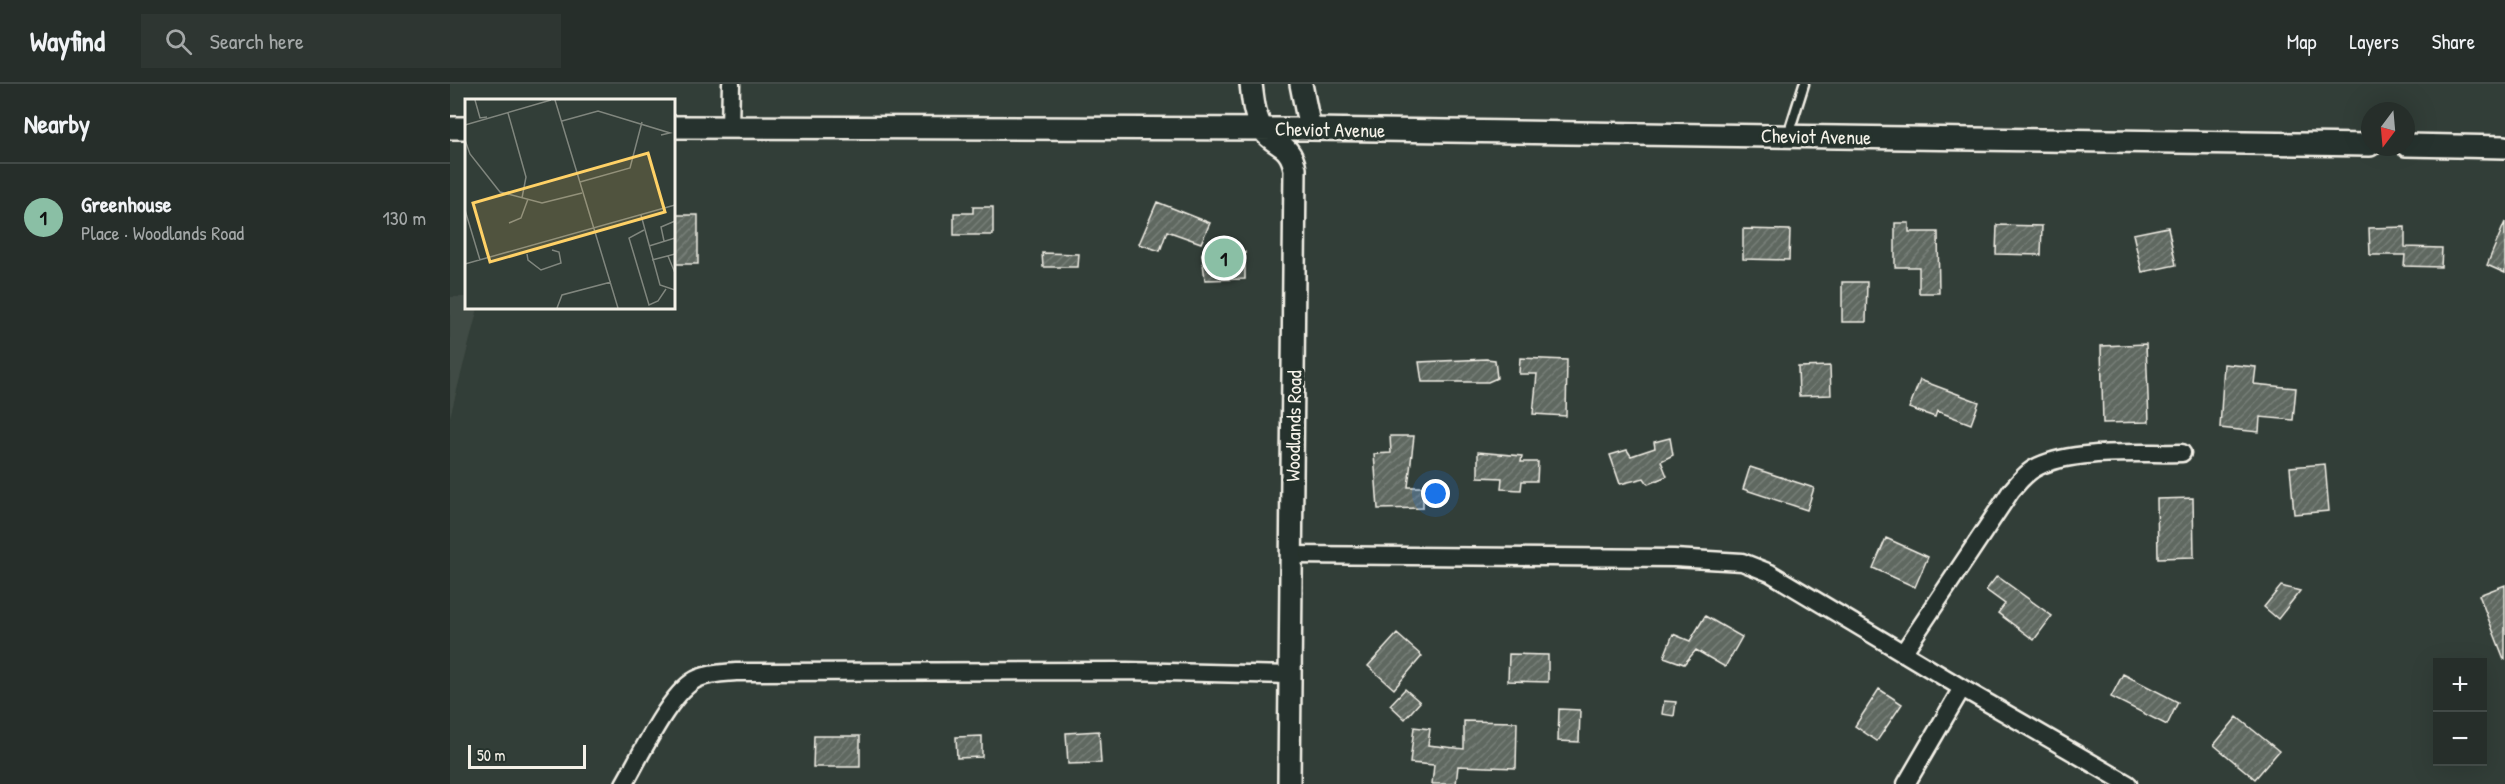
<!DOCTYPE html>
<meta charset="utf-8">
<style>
:root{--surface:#262e2a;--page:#2e3632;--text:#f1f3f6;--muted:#a4a8a8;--line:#424a47;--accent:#8abfa5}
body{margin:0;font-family:"Patrick Hand",sans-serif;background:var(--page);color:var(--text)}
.controls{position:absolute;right:18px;bottom:18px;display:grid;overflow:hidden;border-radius:0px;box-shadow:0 6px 24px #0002}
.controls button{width:54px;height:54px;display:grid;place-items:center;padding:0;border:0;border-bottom:2px solid var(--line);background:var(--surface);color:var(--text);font:30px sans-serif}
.compass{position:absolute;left:1911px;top:18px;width:54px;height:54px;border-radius:50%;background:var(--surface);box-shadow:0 6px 24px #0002;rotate:196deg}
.scale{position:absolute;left:18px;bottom:15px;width:118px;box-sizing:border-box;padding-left:6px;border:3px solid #f4f1e8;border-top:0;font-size:16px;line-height:21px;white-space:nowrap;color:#f4f1e8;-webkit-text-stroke:4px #26332d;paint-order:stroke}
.you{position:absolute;left:986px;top:410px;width:21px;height:21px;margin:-15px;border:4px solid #fff;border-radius:50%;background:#1a73e8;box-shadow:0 0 0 9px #1a73e833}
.badge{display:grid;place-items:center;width:39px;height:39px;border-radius:50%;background:var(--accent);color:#111;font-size:20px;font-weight:700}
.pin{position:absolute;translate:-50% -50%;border:3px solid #fff;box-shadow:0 2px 6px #0006}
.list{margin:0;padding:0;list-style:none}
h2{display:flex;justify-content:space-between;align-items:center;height:78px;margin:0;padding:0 24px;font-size:26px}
h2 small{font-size:20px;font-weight:400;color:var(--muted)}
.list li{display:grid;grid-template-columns:39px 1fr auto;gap:18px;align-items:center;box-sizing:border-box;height:108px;padding:0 24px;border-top:2px solid var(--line)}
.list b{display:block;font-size:22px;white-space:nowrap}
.list p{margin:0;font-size:20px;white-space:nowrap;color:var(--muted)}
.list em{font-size:20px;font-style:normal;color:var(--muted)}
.icon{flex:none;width:33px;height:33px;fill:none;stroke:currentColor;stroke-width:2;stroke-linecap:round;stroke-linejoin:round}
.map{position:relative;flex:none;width:2055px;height:700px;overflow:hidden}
header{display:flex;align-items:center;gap:36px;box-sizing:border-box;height:84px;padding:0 30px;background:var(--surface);border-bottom:2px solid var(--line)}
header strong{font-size:28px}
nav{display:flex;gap:33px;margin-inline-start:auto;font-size:21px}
.search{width:420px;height:54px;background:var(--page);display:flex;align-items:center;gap:15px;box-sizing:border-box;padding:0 21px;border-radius:0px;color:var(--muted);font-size:22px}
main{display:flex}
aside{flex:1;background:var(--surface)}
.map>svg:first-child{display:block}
</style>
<header>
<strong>Wayfind</strong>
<div class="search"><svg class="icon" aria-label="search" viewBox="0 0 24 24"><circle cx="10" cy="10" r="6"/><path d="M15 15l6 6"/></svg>Search here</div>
<nav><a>Map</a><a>Layers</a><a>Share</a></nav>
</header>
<main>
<aside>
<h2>Nearby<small></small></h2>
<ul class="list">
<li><span class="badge">1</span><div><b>Greenhouse</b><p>Place · Woodlands Road</p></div><em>130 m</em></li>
</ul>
</aside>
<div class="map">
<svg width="2055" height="700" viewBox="0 0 2055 700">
<defs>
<pattern id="building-hatch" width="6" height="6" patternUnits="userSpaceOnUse" patternTransform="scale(1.5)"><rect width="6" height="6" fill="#5f6861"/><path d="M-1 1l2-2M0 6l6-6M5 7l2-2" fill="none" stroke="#777e78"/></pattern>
</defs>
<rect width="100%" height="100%" fill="#323e38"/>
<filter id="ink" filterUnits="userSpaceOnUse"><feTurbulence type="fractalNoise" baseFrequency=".0167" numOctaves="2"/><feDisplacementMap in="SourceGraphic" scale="12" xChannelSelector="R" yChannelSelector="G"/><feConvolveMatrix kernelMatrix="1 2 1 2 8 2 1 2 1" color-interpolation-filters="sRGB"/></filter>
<g filter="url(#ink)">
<path fill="#404b44" d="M0 213H16V224H28L0 333Z"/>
<path fill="url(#building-hatch)" stroke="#f4f1e8" stroke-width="1.5" d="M707 118 760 139 751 159 717 147 710 167 689 160Z
M523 123H543V151H504V129H523Z
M224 131H248V180H224Z
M2055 138V189L2037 181Z
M1445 139H1459V148H1488L1489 209H1469V183H1445Z
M1547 141 1592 142 1591 171 1546 170Z
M1718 143 1726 181 1692 188 1683 150Z
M1955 143V163L1992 164 1991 183 1954 182 1955 171H1920L1919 144Z
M1293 145 1340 146 1339 176 1293 175Z
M795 168V195L755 196 752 170Z
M592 169 629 170 628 183H593Z
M1392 198H1417L1416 238H1392Z
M1696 260 1699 338 1653 339 1651 262Z
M1070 274 1117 276 1116 332 1083 330 1087 290H1069Z
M1036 275 1045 276 1047 294 1038 298H972L969 278Z
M1774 280 1806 283 1804 300 1846 304 1843 336 1810 333 1809 348 1770 344Z
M1380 282 1381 311 1349 312 1348 283Z
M1470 296 1529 318 1521 340 1487 327 1485 333 1459 324Z
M940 352H964L958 403H973V424L928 425 924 370 941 369Z
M1220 354 1223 371 1211 377 1217 392 1198 400 1194 394 1170 400 1160 371 1177 366 1181 372 1205 364 1204 358Z
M1028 368 1072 372 1071 378H1088L1087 397H1072L1071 406 1051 405 1052 394 1028 393Z
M1875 380 1879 427 1844 430 1840 383Z
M1300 383 1364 404 1357 426 1293 405Z
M1743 414 1744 473 1708 474 1707 415Z
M1436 454 1478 473 1465 503 1423 484Z
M1547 492 1602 532 1584 556 1548 529 1555 520 1536 506Z
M2055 501V575H2054L2029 511Z
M1831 502 1850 507 1828 535 1814 523Z
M1255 532 1292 553 1275 583 1246 566 1234 580 1214 573 1223 550 1240 557Z
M947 550 972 572 944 605 918 582Z
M1059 570 1098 571V598L1058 597Z
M1673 590 1728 618 1717 641 1661 613Z
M955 605 970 618 955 635 940 621Z
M1429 605 1452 620 1427 657 1405 642Z
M1214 617 1226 618 1224 632 1212 630Z
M1109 625 1130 626 1129 658 1108 657Z
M1787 633 1829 667 1805 695 1764 661Z
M1014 637 1067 638 1066 684 1008 682 1006 700H982L984 681 960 679 964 643 980 645 978 661 1014 665Z
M649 647 651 679 618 680 616 649Z
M364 652H410V683H363Z
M532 652V673L507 674 506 653Z"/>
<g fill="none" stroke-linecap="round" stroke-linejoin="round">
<defs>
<path id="service" d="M1338 51 1354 0"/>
<path id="minor" d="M280 43 281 0
M841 471 1224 474 1292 478 1320 489 1512 604 1678 700
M1453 569 1561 407C1569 398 1577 387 1589 382 1624 365 1692 370 1732 369
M174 700C190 673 221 605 249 594 261 589 274 589 286 588L677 587 839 591
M1456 700 1512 604"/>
<path id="tertiary" d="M801 0C803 16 804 32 813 46 825 63 840 58 845 85L839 700
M851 0 860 45
M224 43 860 45 1920 61
M0 44H16
M1956 61 2055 63"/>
</defs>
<use href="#service" stroke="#f4f1e8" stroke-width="13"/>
<use href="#minor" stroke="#f4f1e8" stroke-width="21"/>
<use href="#tertiary" stroke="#f4f1e8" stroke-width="26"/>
<use href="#service" stroke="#26332d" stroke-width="8"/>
<use href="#minor" stroke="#26332d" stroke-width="16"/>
<use href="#tertiary" stroke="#26332d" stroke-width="21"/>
</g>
</g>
<g text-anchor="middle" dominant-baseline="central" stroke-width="6" stroke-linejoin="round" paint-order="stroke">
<g font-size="20" fill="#f4f1e8" stroke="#26332d">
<text transform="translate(880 45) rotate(1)">Cheviot Avenue</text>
<text transform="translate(1366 52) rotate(1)">Cheviot Avenue</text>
<text transform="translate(843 342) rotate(-89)">Woodlands Road</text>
</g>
</g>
<g transform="translate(15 15)">
<rect width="210" height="210" fill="#323e38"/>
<path fill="none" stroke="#80867e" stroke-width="1.5" d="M10 1 15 19 22 18M90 1 153 209M43 14 61 78 57 99M97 22 133 12 205 34 196 36M0 26 86 1M0 41 5 55 35 93 77 104 117 94M115 83 165 69 177 23M0 111 15 161M176 116 195 186 210 191M44 124 56 119 63 100M179 131 164 139 184 206 193 202 201 190M199 142 196 128 210 122M184 147 210 139M62 155 63 161 76 171 96 164 94 153 87 151M203 157 210 174M187 161 210 155M0 165 210 106M92 209 97 196 146 183"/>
<path fill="#ffd166" fill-opacity="0.15" stroke="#ffd166" stroke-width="3" d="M183 54 200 113 25 163 8 104Z"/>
<rect width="210" height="210" fill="none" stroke="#f4f1e8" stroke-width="3"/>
</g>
</svg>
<div class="controls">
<button>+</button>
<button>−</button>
</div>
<svg class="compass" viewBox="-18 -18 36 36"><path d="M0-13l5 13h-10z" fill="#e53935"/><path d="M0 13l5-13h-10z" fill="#a4a8a8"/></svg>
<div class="scale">50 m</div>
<div class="you"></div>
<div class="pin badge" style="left:774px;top:174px">1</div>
</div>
</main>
